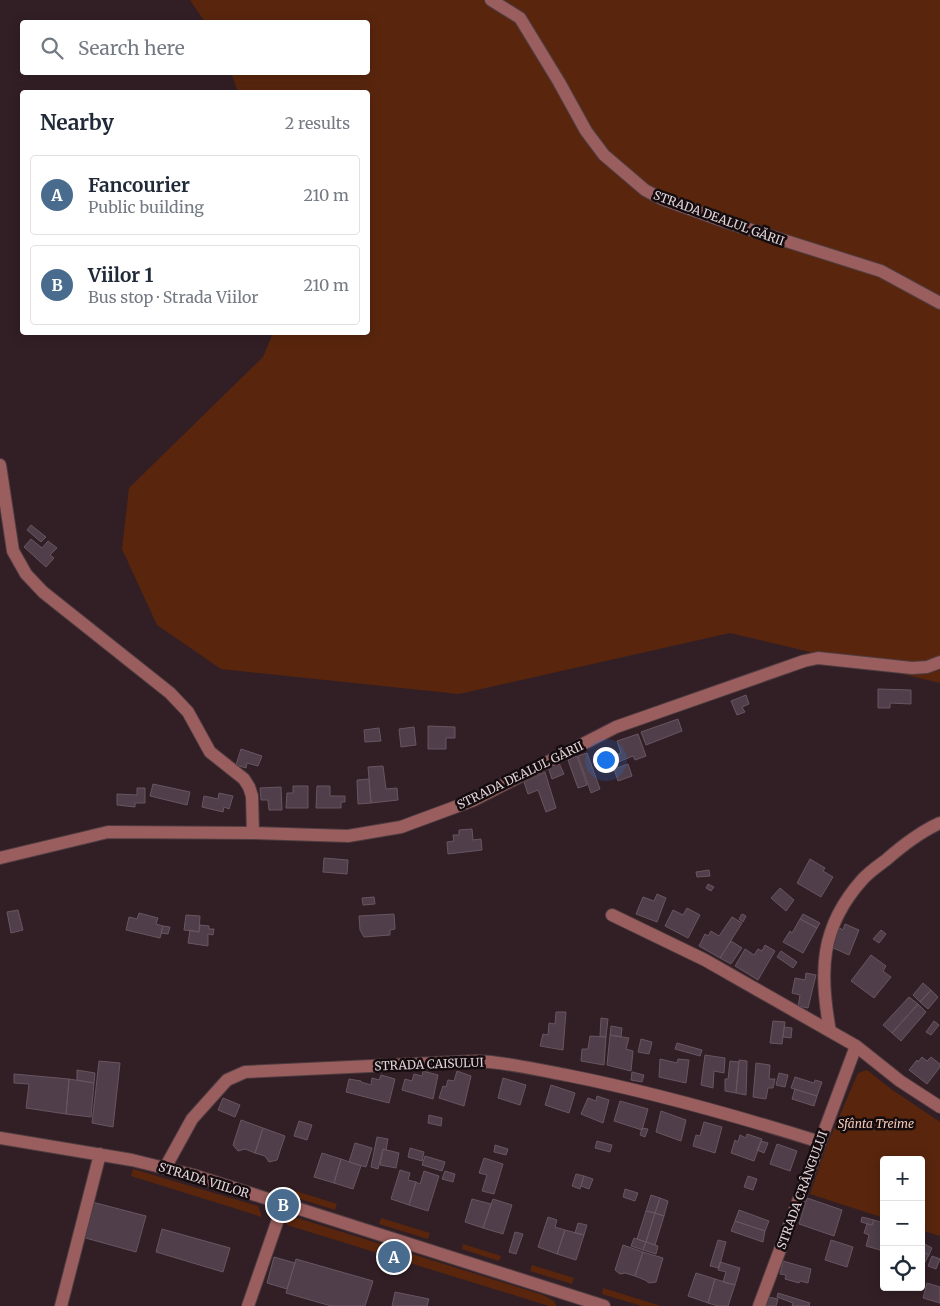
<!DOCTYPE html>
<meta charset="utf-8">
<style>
:root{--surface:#fff;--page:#f6f6f7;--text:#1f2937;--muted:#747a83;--line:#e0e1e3;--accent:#496c8e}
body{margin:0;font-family:Merriweather,serif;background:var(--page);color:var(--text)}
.controls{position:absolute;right:15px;bottom:15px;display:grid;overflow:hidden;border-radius:5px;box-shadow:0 2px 12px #0003}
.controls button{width:45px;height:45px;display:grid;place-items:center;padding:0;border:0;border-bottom:1px solid var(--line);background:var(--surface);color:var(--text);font:25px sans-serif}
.you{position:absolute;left:605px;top:759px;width:18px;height:18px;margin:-12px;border:4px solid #fff;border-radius:50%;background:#1a73e8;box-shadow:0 0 0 8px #1a73e833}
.badge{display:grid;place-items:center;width:32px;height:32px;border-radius:50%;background:var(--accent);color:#fff;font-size:16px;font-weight:700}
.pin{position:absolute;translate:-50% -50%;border:2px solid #fff;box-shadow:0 1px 5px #0006}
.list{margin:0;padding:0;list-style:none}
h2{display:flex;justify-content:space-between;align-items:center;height:65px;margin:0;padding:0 20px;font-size:21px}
h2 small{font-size:16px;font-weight:400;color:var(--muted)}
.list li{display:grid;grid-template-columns:32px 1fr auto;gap:15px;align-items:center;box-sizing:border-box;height:80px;margin:0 10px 10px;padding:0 10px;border:1px solid var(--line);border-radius:5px}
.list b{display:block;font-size:19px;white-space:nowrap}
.list p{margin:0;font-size:16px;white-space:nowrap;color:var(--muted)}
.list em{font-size:16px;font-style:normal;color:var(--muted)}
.icon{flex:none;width:28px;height:28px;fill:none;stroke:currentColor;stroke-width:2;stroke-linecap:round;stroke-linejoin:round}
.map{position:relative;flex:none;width:940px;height:1306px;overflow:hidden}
.search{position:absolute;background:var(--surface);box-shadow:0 2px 12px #0003;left:20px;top:20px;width:350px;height:55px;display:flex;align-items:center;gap:12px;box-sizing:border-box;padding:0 18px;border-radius:5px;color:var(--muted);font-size:19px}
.panel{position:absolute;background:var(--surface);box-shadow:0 2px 12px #0003;left:20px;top:90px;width:350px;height:245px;border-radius:5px}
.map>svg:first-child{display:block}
</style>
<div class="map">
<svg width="940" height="1306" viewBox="0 0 940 1306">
<rect width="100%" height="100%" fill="#321f25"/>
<path fill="#59260d" d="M190 0H940V683L730 633 459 694 221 669 157 625 122 549 129 488 263 357 273 333 368 332V92H238L231 73 368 72V22H205Z
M867 1070 891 1089 940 1122V1236L921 1230V1160H884V1218L810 1194 827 1145 858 1073Z
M133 1169 258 1206 262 1217 131 1176Z
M283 1187 337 1204 335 1210 281 1193Z
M286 1216 294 1217 543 1295 554 1301 556 1306H549L287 1225Z
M381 1218 430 1233 428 1239 379 1224Z
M463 1244 501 1256 499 1261 462 1249Z
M532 1265 574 1278 572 1284 530 1271Z
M603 1288 661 1306H642L602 1294Z"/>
<path fill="#503f4b" stroke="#675562" d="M31 525 46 537 41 542 27 530Z
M31 539 42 548 48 541 57 548 50 555 54 558 46 567 24 547Z
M878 689 911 690V704L890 703V708H878Z
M746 695 749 704 742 707 745 712 737 715 731 701Z
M678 719 682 731 646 745 641 732Z
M428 726 455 727V738H446V749H428Z
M414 727 416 745 401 747 399 729Z
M379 728 381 741 365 742 364 730Z
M638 734 646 756 635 760 633 756 618 762 615 755 621 753 617 741Z
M241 749 262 756 258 766 247 763 246 768 236 765Z
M587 753 600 789 591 793 578 756Z
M577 756 587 785 578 788 568 760Z
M559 763 564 774 552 779 548 767Z
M628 764 632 776 618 781 614 769Z
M383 766 386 789 397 788 398 800 371 803 368 767Z
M545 772 556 808 546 812 538 790 528 794 524 782Z
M369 779 371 803 358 804 357 780Z
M153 784 190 792 187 805 150 796Z
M293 786H308V808H286L287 793H293Z
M317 786H330V796H345V802H341V808H316Z
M281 787 282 810H269L268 800H261L260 788Z
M137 788H145V803H135V807L117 805V794L137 795Z
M219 793 233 796 229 809 224 807 223 812 202 807 204 796 218 799Z
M472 829 473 840 481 839 482 850 448 854 447 842 454 841 453 835H459V830Z
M324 858 348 860 347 874 323 872Z
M810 859 825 868 823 871 833 877 821 897 797 883Z
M709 870 710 876 697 877 696 872Z
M708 884 714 887 711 891 706 888Z
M780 888 794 900 786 911 771 898Z
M657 894 666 898 657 922 636 914 643 897 654 901Z
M374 897 375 904 363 905 362 898Z
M687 908 700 915 688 938 665 926 673 910 683 915Z
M18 910 23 930 11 933 7 912Z
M139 913 158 918 156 924 163 926 160 938 126 930 129 917 137 919Z
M394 914 395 929 390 930V935L364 937 360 930 359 916Z
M742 914 746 916 743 922 739 919Z
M803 914 820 923 817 928 800 919Z
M186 915 200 916 199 932 184 930Z
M732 917 742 923 720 958 699 946 705 934 708 936 711 931 719 936Z
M800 919 817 928 803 953 783 942 790 931 792 933Z
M845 924 859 930 849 955 829 946 838 927 843 930Z
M200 925 209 926V929H214L213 935 208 934V946L188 943 190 930 199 932Z
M163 926 170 927 168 934 161 933Z
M881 930 886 934 879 943 873 939Z
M731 941 742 948 731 964 720 958Z
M765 945 775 951 758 980 735 966 745 949 754 955 758 949 762 951Z
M781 951 797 962 793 968 777 957Z
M871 955 886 966 883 971 891 977 874 998 851 981Z
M806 973 816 975 808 1008 798 1006 800 995 792 993 795 978 805 980Z
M923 983 931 990 920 1002 913 995Z
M931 990 938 997 928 1009 920 1002Z
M909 997 918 1004 892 1033 883 1025Z
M918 1004 926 1012 901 1041 892 1033Z
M556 1012H566L563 1050 540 1046 543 1034 548 1035 549 1023 555 1024Z
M601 1018 608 1019 606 1037 600 1036Z
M773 1021 785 1022 782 1044 770 1043Z
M934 1021 939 1025 931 1035 926 1032Z
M611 1026 622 1028 621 1037 610 1035Z
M784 1027 792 1028 791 1038 783 1037Z
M610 1035 629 1038 626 1049 633 1051 631 1071 607 1065Z
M590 1036 606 1037 604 1065 581 1061 582 1049H588Z
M641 1039 652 1042 649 1054 638 1052Z
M677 1043 702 1050 700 1056 675 1049Z
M705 1055 725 1058 724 1073 714 1071 713 1088 701 1085Z
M922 1057 927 1061 931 1057 940 1064V1067L927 1084 909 1070 917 1060 918 1062Z
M660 1059 677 1063 678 1059 689 1060 686 1083 659 1077Z
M739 1060 747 1061 746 1095 736 1093Z
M99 1061 120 1063 113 1127 92 1123Z
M730 1061 739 1062 736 1093 725 1091V1079H728Z
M756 1063 770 1065 769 1079H775L773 1088H768L766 1099 753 1097Z
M77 1070 95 1073 94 1083 77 1080Z
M423 1071 438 1075 433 1099 402 1090 405 1079 412 1081 414 1074 422 1076Z
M457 1071 471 1076 464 1106 439 1098 443 1086 446 1087 448 1080 454 1081Z
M632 1072 644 1075 642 1082 631 1080Z
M779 1073 788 1075 785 1087 776 1085Z
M14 1074 69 1079 66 1114 26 1108 29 1084 14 1083Z
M381 1075 395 1079 389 1103 346 1092 349 1079 361 1081V1082L371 1085 372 1078 379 1080Z
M795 1077 814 1083 815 1080 822 1082 817 1096 791 1088Z
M503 1078 526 1085 520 1105 498 1098Z
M69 1079 94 1083 91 1117 66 1114Z
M551 1085 575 1093 569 1113 545 1105Z
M795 1089 817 1096 814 1106 792 1099Z
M597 1096 609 1100 603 1123 581 1114 588 1098 596 1101Z
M223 1098 240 1105 235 1117 218 1110Z
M620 1101 648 1109 642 1130 614 1121Z
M661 1111 686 1120 681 1141 656 1132Z
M429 1115 442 1118 441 1126 428 1123Z
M241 1120 263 1128 255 1153 245 1149 238 1151 233 1145Z
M299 1121 312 1125 307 1140 294 1136Z
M704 1122 722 1127 715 1153 693 1146 696 1135 700 1136Z
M263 1128 285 1136 277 1160 269 1162 265 1156 255 1153Z
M642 1128 648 1129 645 1137 640 1135Z
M747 1134 762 1139 754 1161 731 1153 735 1140 738 1142 740 1135 746 1138Z
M377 1137 388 1139 386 1150 383 1149 378 1169 371 1167Z
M597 1141 612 1145 610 1152 595 1148Z
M761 1141 768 1143 764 1153 757 1150Z
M355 1143 372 1148 366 1167 349 1162Z
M777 1144 797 1151 790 1171 770 1164Z
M495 1145 508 1149 506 1155 494 1152Z
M410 1148 424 1152 422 1161 408 1157Z
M383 1149 399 1153 396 1168 380 1165Z
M322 1153 341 1159 334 1183 314 1177Z
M425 1156 445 1162 442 1171 422 1165Z
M484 1158 503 1164 494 1194 482 1191 487 1175 479 1173Z
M341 1159 361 1166 353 1189 334 1183Z
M400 1170 410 1173 408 1180 416 1182 409 1205 391 1199Z
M424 1171 439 1176 428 1211 409 1205 416 1182 420 1184Z
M445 1171 455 1174 453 1182 442 1179Z
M576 1174 584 1176 580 1189 572 1186Z
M584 1176 593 1179 589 1189 581 1186Z
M748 1176 757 1179 753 1190 744 1187Z
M625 1189 638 1193 635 1201 623 1197Z
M651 1195 660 1198 655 1213 646 1211Z
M660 1198 668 1201 664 1216 655 1213Z
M807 1198 842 1210 834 1236 799 1224Z
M472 1199 491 1204 483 1228 465 1222Z
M493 1199 512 1205 503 1234 483 1228Z
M92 1202 146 1216 136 1252 82 1237Z
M739 1210 769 1221 765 1231 735 1221Z
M646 1211 655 1213 646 1242 637 1239Z
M655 1213 664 1216 655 1245 646 1242Z
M548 1217 557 1220 555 1227 565 1230 557 1254 538 1247Z
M862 1217 874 1220 872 1225 861 1222Z
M874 1220 884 1223V1238L880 1250 866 1246 869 1235 864 1233 867 1224 872 1225Z
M735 1221 765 1231 763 1242 731 1231Z
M578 1223 587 1225 584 1235 575 1233Z
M162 1229 230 1248 223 1272 156 1252Z
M565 1230 584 1235 576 1260 557 1254Z
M515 1232 523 1234 516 1254 509 1252Z
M634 1238 646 1242 643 1250 631 1246Z
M718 1240 726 1242 719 1268 710 1266Z
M831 1240 853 1247 847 1267 825 1260Z
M646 1242 658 1246 656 1254 643 1250Z
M921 1242 932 1248 929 1255 921 1251Z
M623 1245 643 1252 635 1276 625 1273 620 1274 615 1270Z
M921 1251 929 1255 921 1269Z
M643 1252 663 1258 656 1282 649 1283 645 1280 635 1276Z
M932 1256 940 1259 936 1269 928 1266Z
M274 1257 295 1263 287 1289 267 1283Z
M296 1259 373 1281 365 1306H331L286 1293Z
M783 1261 811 1269 808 1283 800 1281 799 1283 785 1279 786 1275 780 1274Z
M720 1262 740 1268 735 1285 723 1282 726 1272 718 1270Z
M696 1273 715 1279 708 1303 688 1296Z
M715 1279 735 1285 728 1306H718L708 1303Z
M927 1283 940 1287V1303L923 1298Z
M395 1292 429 1299 427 1306H392Z
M778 1293 810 1303 809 1306H792L793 1303 777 1297Z
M768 1297 778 1299 776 1306H766Z"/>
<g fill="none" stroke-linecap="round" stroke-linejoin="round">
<defs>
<path id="minor" d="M491 0 520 18 559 82 586 131 604 155 645 190 662 199 723 221 881 271 940 303
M0 465 13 551 26 574 43 592 170 693 188 712 210 752 244 779 249 787 252 796 253 833
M0 858 108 832 253 833 348 836 401 827 474 800 616 727 804 661 818 658 912 668 927 667 940 662
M612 915 705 960 856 1046 900 1081 940 1107
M830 1031C819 972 820 927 862 880 869 872 878 866 886 860 902 846 920 832 940 823
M0 1138 132 1160 193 1175 604 1306
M165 1168 192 1119 227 1080 245 1072 477 1061C507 1062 537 1070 566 1075 652 1092 737 1116 820 1142
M61 1306 100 1154
M248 1306 283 1205
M759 1306 856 1046"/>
</defs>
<use href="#minor" stroke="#4e3c41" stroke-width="14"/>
<use href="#minor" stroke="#995e5d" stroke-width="12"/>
</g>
<g text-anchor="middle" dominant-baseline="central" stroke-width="5" stroke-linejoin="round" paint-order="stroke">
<g font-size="12" fill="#e1d3d7" stroke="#140c0e">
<text transform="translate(719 218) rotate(20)">STRADA DEALUL GĂRII</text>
<text transform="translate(520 775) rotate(-26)">STRADA DEALUL GĂRII</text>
<text transform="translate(429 1064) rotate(-2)">STRADA CAISULUI</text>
<text transform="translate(204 1180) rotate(17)">STRADA VIILOR</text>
<text transform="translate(802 1190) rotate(-70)">STRADA CRÂNGULUI</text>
</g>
<g font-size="12" font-style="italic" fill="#f5c9b6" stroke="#140c0e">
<text x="876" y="1123">Sfânta Treime</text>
</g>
</g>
</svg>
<div class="controls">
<button>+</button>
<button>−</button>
<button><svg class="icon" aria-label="locate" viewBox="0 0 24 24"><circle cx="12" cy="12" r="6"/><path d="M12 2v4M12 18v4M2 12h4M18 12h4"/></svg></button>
</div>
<div class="you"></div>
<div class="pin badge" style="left:394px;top:1257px">A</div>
<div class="pin badge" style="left:283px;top:1205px">B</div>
<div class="search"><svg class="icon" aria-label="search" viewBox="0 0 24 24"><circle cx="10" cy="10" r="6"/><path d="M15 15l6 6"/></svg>Search here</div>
<section class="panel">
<h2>Nearby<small>2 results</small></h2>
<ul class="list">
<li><span class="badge">A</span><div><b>Fancourier</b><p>Public building</p></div><em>210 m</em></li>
<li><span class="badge">B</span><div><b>Viilor 1</b><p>Bus stop · Strada Viilor</p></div><em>210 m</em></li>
</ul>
</section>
</div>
